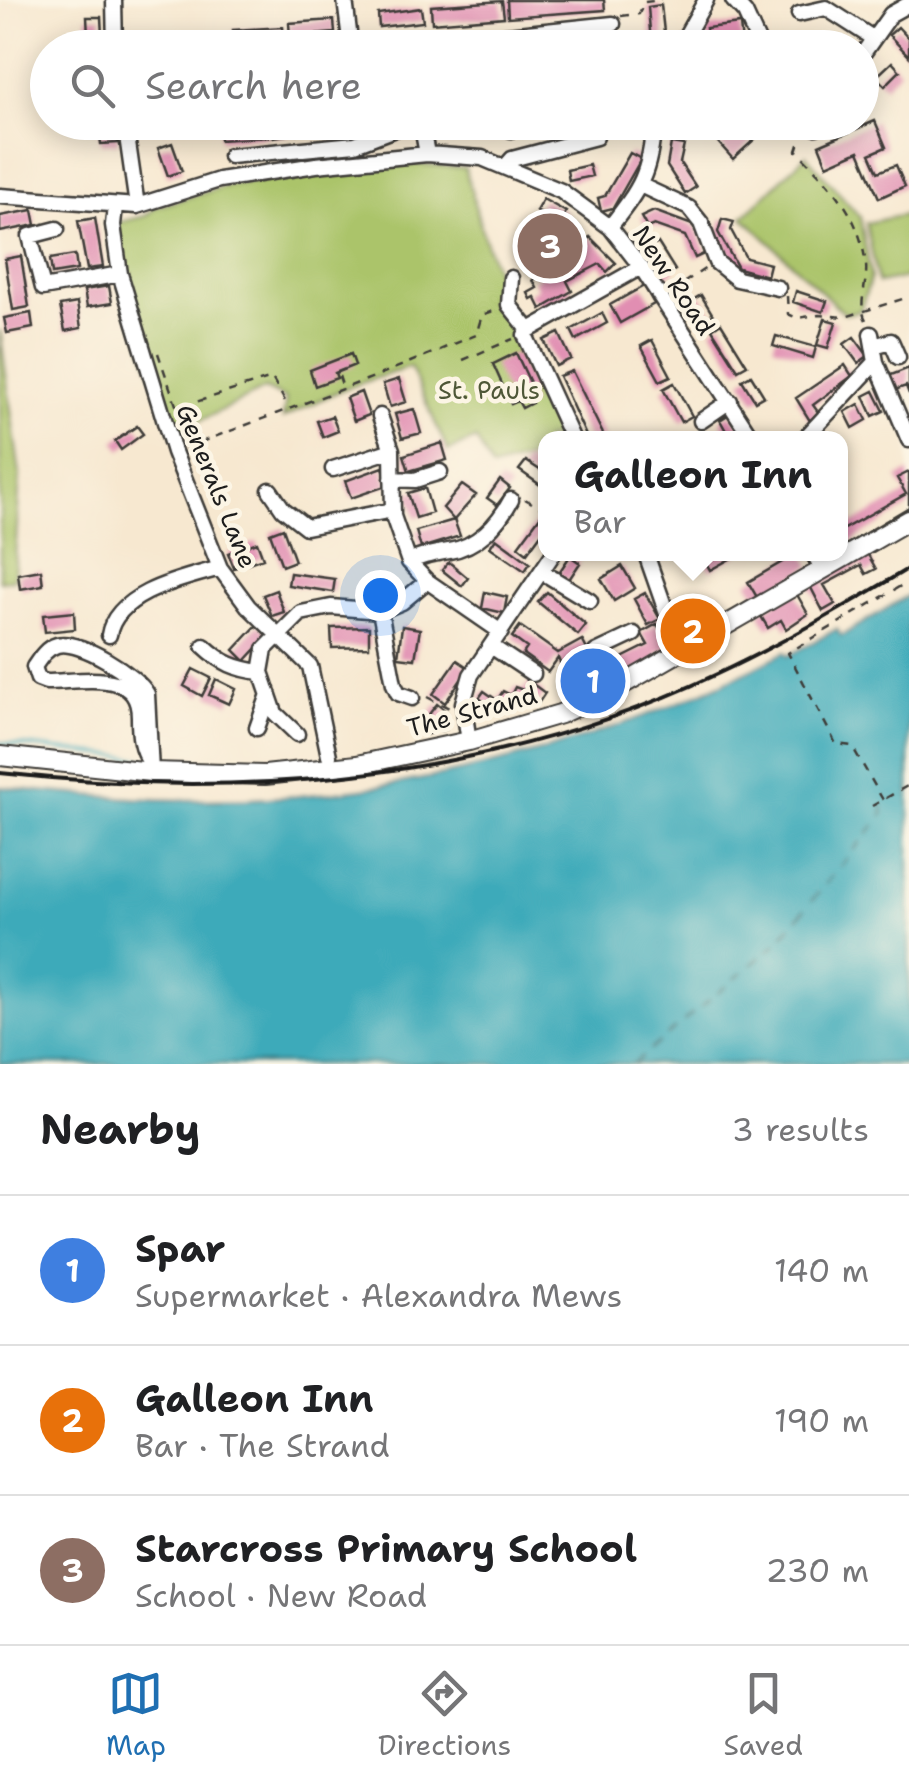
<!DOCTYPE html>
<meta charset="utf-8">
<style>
:root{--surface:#fff;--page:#f2f2f2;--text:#202124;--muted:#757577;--line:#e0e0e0;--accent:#1f6fb2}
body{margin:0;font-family:"Shantell Sans",sans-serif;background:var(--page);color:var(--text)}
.you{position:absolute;left:380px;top:595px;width:35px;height:35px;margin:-25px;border:8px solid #fff;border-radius:50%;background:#1a73e8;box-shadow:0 0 0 15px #1a73e833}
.badge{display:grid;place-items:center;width:65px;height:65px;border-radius:50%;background:var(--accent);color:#fff;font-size:32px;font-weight:700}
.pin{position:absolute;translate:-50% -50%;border:5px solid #fff;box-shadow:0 2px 10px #0006}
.popup{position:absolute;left:538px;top:431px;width:310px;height:130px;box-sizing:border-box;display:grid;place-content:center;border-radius:20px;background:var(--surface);filter:drop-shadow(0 2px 8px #0005);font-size:32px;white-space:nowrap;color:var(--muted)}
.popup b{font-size:38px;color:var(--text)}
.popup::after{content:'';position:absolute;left:50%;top:100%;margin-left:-20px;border:20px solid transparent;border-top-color:var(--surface)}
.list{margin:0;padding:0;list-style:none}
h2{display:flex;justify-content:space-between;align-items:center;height:130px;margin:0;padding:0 40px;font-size:42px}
h2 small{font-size:32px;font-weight:400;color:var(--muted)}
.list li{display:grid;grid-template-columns:65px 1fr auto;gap:30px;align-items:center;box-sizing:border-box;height:150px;padding:0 40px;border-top:2px solid var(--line)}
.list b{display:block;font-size:38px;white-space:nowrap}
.list p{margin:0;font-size:32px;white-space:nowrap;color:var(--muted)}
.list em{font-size:32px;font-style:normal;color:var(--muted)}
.icon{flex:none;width:55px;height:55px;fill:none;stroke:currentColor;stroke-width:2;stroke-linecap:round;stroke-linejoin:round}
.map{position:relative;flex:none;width:909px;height:1064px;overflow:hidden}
.search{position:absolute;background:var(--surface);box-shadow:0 5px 25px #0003;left:30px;right:30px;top:30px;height:110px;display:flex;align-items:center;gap:25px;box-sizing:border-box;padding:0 35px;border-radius:55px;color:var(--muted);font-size:38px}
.sheet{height:580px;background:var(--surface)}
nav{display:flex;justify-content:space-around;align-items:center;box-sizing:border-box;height:140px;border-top:2px solid var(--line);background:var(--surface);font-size:28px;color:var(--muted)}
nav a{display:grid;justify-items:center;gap:5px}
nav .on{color:var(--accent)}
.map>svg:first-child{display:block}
</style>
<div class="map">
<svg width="909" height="1064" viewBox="0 0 909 1064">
<rect width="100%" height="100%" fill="#fcf5e5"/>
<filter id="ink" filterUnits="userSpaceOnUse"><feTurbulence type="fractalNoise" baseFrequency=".01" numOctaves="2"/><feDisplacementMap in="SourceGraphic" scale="20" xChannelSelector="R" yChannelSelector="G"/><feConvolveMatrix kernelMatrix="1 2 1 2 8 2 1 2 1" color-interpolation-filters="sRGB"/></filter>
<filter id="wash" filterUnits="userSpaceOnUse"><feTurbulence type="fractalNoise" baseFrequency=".0048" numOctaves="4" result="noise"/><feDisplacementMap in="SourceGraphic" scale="40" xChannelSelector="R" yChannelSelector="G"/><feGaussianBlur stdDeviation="2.25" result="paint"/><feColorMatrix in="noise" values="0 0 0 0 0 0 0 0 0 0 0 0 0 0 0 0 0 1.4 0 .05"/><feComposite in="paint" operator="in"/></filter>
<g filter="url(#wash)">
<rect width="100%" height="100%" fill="#f7e8d0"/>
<path fill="#abc46a" stroke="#647043" stroke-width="2.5" d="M806 155 860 217 871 277 860 311 845 314 743 217Z
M415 164 465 168 482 231 514 323 564 438H546L545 454 492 469 476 439 448 451 410 367 343 389 283 418 286 399 265 389 173 434 134 321 116 223 145 216 156 207 229 185 338 169Z
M909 214V277L878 283 866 223Z
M0 330 20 475 14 579 0 581Z"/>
<path fill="#3caaba" stroke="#2c636b" stroke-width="2.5" d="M909 595V1064H0V787C66 794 132 800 198 800 399 801 608 746 785 652L788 656 837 629 841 636Z"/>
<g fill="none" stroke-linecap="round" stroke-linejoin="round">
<path stroke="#3caaba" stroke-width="4" d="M0 743 143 759"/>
<path stroke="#2a5c63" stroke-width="2.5" stroke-dasharray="12 10" stroke-linecap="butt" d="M633 1064 776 944 883 815V800"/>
</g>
<g id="blocks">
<path fill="#e18eb2" d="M507 0H604L605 10 508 17Z
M502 1 504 17 432 23 431 6Z
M661 5 665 41 651 43 648 7Z
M421 8 423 22 379 27 378 14Z
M87 17H101L102 36H88Z
M334 20 335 33 290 37 289 23Z
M740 24 742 44 708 47 706 28Z
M283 27 284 40 234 44 233 30Z
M898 27 909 39V56L889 35Z
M892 62 900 71 885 86 876 77Z
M875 121 886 147 870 154 878 172 896 165 905 186 879 198 859 151 827 165 819 145Z
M98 122H116L118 143 101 144Z
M267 122 268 137 220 140 219 124Z
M272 122H292L293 134 273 137Z
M297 122H369V128L297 134Z
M700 122H741L755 139 733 159Z
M172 143 182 171 168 176 158 148Z
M671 143 684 145 680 163 696 187 685 194 667 166Z
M630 153 641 159 613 208 601 211 598 198 605 196Z
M589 165 592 176 569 181 567 170Z
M543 199 566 212 559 224 536 211Z
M33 210 36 225 0 232V216Z
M654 211 695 226 706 253 695 258 685 236 654 225 647 228 641 217Z
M95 218 103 267 87 269 78 221Z
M722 219 734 222 731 230 746 258 770 264 767 276 738 268 718 232Z
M561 226 573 250 590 237 616 263 607 272 600 264 567 281 572 291 541 309 535 297 531 299 528 293 537 288 533 280 540 276 538 273 555 264 541 237Z
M658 243 675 270 664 277 647 250Z
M75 255 77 270 52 274 50 259Z
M21 256 29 307 13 310 5 259Z
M109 286 112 303 87 307 84 290Z
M644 286 654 304 620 323 610 305Z
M796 291 827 301 823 312 793 302Z
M701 295 713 315 704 321 691 301Z
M77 303 81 328 65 331 60 306Z
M31 313 33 328 7 333 4 318Z
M602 313 607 323 576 340 571 330Z
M825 319 836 322 828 348 817 345Z
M721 323 747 365 738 370 712 329Z
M559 333 571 359 556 366 544 340Z
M776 336 816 347 813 358 773 346Z
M854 337 868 356 858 363 844 344Z
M652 340 671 376 660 381 641 346Z
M516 353 534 391 528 394 532 403 522 408 518 401 511 404 493 364Z
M351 354 355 365 335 373 337 378 315 386 310 370Z
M845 365 852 376 813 405 818 412 810 421 796 398Z
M909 368V394L906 386 892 391 886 377Z
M572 371 605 438H587L559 376Z
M751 375 764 396 755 401 742 380Z
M399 379 406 402 390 407 383 384Z
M674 383 692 416 681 422 663 389Z
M874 391 884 411 873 416 864 396Z
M361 392 369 415 354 421 346 398Z
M859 404 867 420 853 428 845 412Z
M414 409 421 433 402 438 395 414Z
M731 413 747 438H730L720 420Z
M332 416 338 431 323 437 317 421Z
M137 426 143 434 121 450 115 441Z
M442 443 447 460 409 471 404 455Z
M526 461 546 474V489L519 470Z
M383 467 389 485 351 498 345 481Z
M909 472V507L842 547 840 531 906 494 897 478Z
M500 480 510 488 497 505 487 498Z
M462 485 476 495 454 520 460 536 421 548 416 531 454 520 443 508Z
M425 488 432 513 416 518 408 493Z
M541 515 546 518V527L527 553 518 546Z
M283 528 295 561 282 566 270 533Z
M496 538 530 563 525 571 490 547Z
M257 542 263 558 234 568 228 553Z
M866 551 876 569 866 574 861 565 824 585 835 604 823 611 808 582Z
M710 554H739L710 570 703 557Z
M787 554H804L811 566 758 599 748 582 789 558Z
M570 556 580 563 568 581 558 574Z
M449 562 468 578 462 586 442 570Z
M622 566 635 588 614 601 601 579Z
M41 570 43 585 20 589 18 574Z
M290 573 335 579 333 592 288 585Z
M276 590 284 612 272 616 263 595Z
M795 591 808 614 786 629 781 620 768 628 759 613Z
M485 592 507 597 504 613 482 608Z
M547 592 586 625 578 635 538 602Z
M645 593 660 619 648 625 634 599Z
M692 602 707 629 685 640 671 613Z
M74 612 75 629 45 632 43 615Z
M258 624 269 635 245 661 234 650Z
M657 624 670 646 656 654 659 660 620 679 612 663 648 645 641 633Z
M402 626 420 629 415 659 398 657Z
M520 626 558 653 582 640 594 663 572 667 576 677 590 671 598 688 575 698 558 658 548 672 523 654 527 648 512 637Z
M369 627V647L332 648 331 628Z
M457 660 469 668 445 703 433 694Z
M193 669 211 678 202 696 184 686Z
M216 679 236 689 229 704 209 695Z
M530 682 545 693 537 705 525 697 523 700 514 697 505 708 496 710 479 698 484 691 497 700 503 691 511 695 515 687 523 690Z
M437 704 447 712 441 720 444 722 439 729 435 726 431 731 420 728 418 719 426 718Z"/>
</g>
</g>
<g filter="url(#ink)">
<use href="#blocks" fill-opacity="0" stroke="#3d3b37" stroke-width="2.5"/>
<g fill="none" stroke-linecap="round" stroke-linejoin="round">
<defs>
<path id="minor" d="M114 0 115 48
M345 0 351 48
M733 0 745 13 761 48
M799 14 826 8 871 37
M382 48 613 24
M679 48 706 0
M862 55 891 14 909 4
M125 122 137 206
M421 122 427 154
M511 122V130
M816 127 822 122
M230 156 355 144 413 122
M505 167 512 159 596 137
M642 186 689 208 701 223 716 262 737 279 778 288
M0 196 137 206 219 180 316 165 427 154 482 158 561 191 610 227 641 267 752 438
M115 206 113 225 120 274 174 452 220 568 248 606 310 666 329 756
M610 227C641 187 650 174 654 122
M57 229 30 236 43 288 120 274
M511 278 509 305 529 330
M529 330 641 267
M529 330 525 335 572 438
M871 334 876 362 909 440
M874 346 891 341 898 357
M380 416 392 450 393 516 409 562 427 581 501 632
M701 421 730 401
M805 438 876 362
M333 469 392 450
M392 479 415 480 440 472
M270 490 283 509 306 527 393 510
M646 554 667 614 688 650
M814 554 822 568
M409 562C423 555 433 554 449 551 477 547 498 524 511 500
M542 572 590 601
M380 611 394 684 398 693 412 698
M109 635C116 592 185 578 220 568
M204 646C222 663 236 669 261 672L265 649 301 613 331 607 380 611 402 602 427 581
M491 646 533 674
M261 672 275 713 297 734
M615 689 596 652 634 634
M257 728 268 697
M469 741 463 703 471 675 553 554
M150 762C140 749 139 734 139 718 140 667 81 682 46 682L38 679 34 667C40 658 46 648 57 645 79 639 137 675 147 694L151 772"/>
<path id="major" d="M0 756 151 772 265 775 357 765 469 741 560 714 615 689 909 520"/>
</defs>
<use href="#minor" stroke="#3d3b37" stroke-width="19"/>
<use href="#major" stroke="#3d3b37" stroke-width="22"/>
<path stroke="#3d3b37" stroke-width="2.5" stroke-dasharray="8 8" stroke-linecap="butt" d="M621 16 639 14 644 2 661 0
M597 48 596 44 608 43 610 36
M523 129 571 122
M804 129 797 151C833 187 859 213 866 265 868 283 857 305 866 320
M606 133 621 122
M671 291 706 268
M787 296 788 314 797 318 819 315 845 317 909 297
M158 353 177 408 272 378 289 408
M463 360 513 339
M339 376 343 388
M185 448 374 377 476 335 482 315 499 309
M525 499 546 511
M427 697 451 709
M424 735 451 728
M883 800 852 746 836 744 788 653 909 581
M872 806 909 785"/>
<use href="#minor" stroke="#fff" stroke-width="14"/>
<use href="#major" stroke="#fff" stroke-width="18"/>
<path stroke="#1c1c1c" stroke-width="4" d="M0 773C244 800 492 781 717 674 783 643 846 606 909 568"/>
</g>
</g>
<g text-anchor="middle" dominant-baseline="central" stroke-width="9" stroke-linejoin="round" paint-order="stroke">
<g font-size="25" fill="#1c1c1c" stroke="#fcf5e5">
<text transform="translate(674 280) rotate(56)">New Road</text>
<text transform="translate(217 486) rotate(68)">Generals Lane</text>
<text transform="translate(472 711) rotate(-15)">The Strand</text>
</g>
<g font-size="25" fill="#4e5737" stroke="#fcf5e5">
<text x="489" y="390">St. Pauls</text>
</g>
</g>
</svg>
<div class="you"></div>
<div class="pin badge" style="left:593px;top:681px;background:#3f7fe0">1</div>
<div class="pin badge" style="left:693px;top:631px;background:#e8710a">2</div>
<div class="popup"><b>Galleon Inn</b>Bar</div>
<div class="pin badge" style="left:550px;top:246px;background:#8d6e63">3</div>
<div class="search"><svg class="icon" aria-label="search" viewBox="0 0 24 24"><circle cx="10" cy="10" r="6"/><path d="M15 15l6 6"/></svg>Search here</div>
</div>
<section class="sheet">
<h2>Nearby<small>3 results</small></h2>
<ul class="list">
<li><span class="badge" style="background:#3f7fe0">1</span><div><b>Spar</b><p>Supermarket · Alexandra Mews</p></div><em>140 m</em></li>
<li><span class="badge" style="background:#e8710a">2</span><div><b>Galleon Inn</b><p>Bar · The Strand</p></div><em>190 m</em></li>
<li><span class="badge" style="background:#8d6e63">3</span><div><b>Starcross Primary School</b><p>School · New Road</p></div><em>230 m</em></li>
</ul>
</section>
<nav>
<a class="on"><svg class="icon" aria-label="map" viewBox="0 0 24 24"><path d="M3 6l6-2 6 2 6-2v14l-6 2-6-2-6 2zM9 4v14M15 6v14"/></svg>Map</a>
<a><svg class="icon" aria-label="directions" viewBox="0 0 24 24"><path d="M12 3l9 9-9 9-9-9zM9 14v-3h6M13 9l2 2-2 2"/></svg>Directions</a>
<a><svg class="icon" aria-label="saved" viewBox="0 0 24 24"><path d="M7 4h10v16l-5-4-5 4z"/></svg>Saved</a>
</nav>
